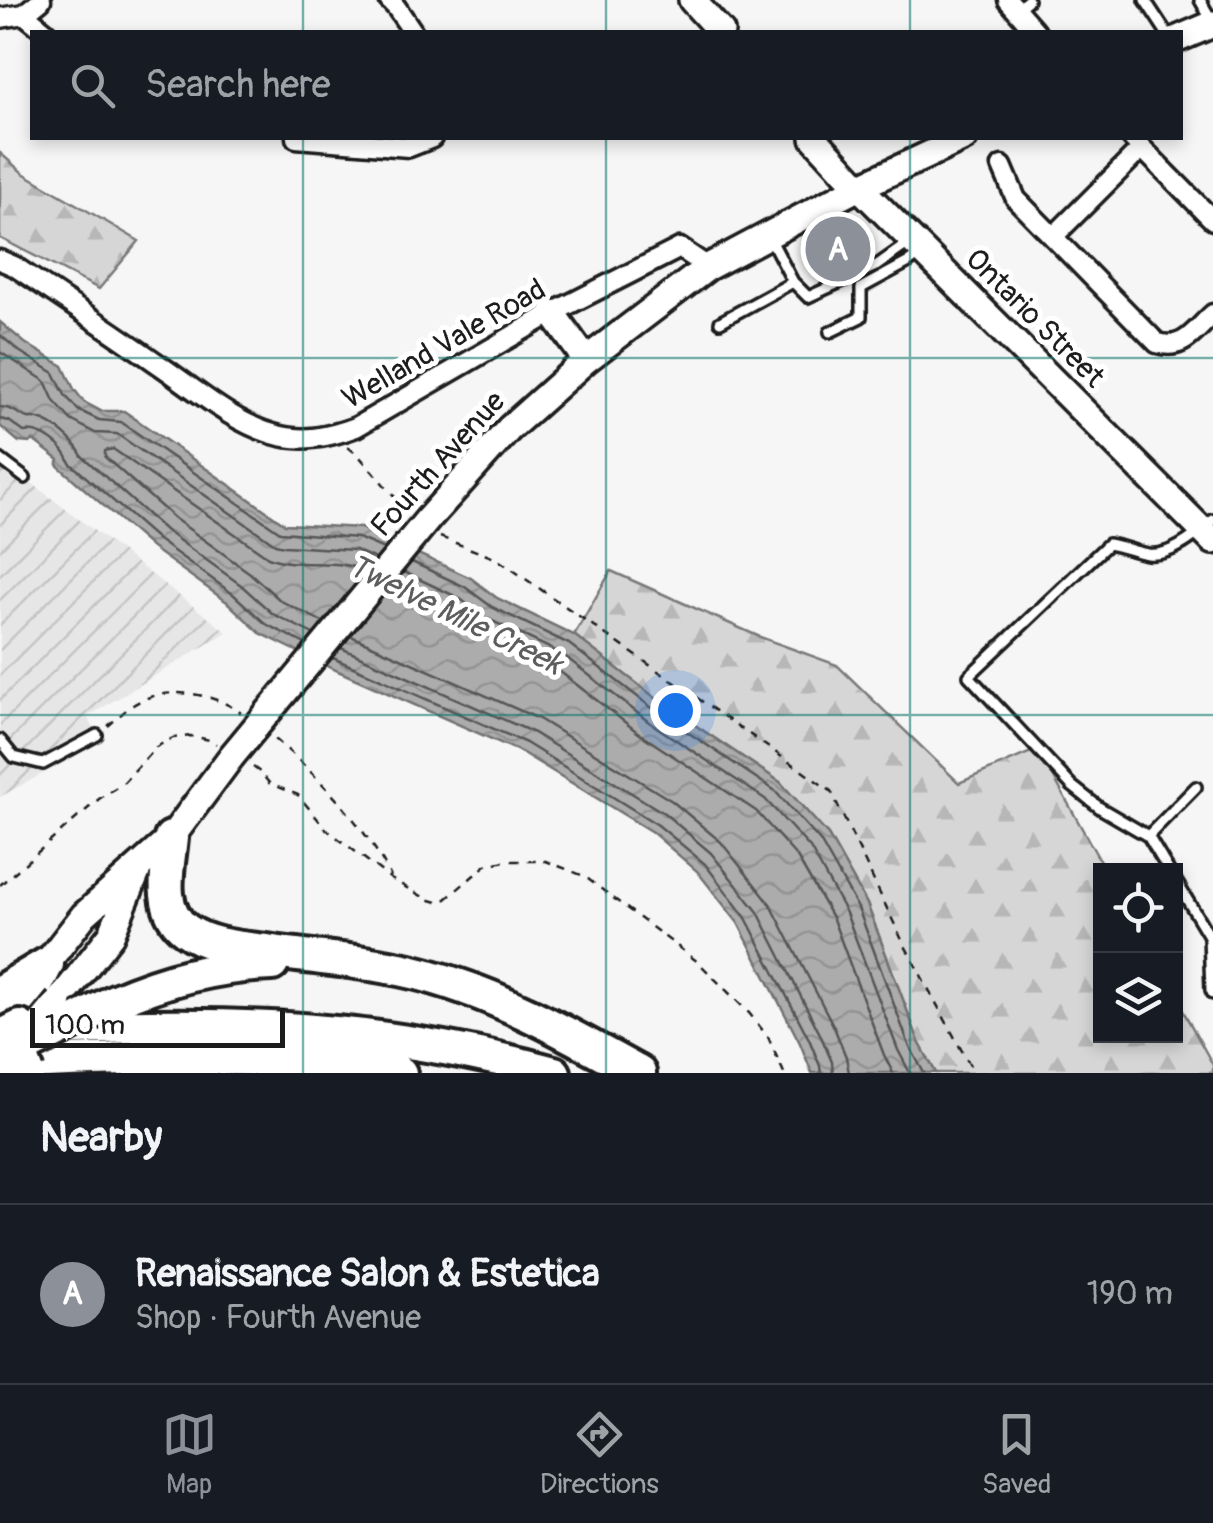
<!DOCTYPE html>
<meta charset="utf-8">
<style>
:root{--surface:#171b24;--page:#242831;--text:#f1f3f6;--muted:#9ea1a6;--line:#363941;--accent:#8c9099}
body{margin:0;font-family:Pangolin,sans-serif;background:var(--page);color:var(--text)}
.controls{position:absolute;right:30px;bottom:30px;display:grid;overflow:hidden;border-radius:0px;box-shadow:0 5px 15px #0003}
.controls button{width:90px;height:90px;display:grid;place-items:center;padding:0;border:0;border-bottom:2px solid var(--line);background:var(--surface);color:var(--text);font:50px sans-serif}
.scale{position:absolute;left:30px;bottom:25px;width:255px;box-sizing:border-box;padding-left:10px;border:5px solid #1c1c1c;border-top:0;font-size:28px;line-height:35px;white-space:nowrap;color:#1c1c1c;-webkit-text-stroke:8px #fff;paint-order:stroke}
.you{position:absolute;left:675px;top:710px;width:35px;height:35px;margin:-25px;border:8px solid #fff;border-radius:50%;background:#1a73e8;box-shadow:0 0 0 15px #1a73e833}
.badge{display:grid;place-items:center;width:65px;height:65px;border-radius:50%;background:var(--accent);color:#fff;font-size:32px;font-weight:700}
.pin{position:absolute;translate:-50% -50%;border:5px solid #fff;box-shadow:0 2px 10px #0006}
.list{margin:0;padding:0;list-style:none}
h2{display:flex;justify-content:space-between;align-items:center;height:130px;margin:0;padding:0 40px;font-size:42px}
h2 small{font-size:32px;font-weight:400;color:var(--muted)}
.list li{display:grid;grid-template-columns:65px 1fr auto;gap:30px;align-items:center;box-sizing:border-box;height:180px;padding:0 40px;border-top:2px solid var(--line)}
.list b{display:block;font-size:38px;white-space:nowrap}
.list p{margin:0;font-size:32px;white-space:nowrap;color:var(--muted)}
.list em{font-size:32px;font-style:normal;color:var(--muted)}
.icon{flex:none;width:55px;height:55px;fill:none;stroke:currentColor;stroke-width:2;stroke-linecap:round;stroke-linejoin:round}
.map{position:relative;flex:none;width:1213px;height:1073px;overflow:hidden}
.search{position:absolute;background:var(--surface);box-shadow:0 5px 15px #0003;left:30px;right:30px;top:30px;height:110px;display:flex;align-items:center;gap:25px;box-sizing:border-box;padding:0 35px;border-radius:0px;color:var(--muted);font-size:38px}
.sheet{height:310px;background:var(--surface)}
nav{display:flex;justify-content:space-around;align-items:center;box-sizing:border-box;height:140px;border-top:2px solid var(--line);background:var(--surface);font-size:28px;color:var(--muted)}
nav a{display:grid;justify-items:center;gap:5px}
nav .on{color:var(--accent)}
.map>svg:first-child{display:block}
</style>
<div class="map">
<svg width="1213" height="1073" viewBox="0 0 1213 1073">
<defs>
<pattern id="industrial-furrows" width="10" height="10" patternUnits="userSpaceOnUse" patternTransform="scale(2.5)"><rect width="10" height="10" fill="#e6e6e6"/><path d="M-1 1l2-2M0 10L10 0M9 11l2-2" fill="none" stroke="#c5c5c5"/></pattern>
<pattern id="forest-firs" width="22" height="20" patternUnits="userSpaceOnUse" patternTransform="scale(2.5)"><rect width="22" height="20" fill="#d6d6d6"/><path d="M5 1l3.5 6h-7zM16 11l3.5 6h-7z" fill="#b7b7b7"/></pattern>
<pattern id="water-waves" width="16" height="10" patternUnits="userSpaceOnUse" patternTransform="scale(2.5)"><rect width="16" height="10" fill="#acacac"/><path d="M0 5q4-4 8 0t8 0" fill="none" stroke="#939393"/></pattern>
</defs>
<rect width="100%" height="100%" fill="#f6f6f6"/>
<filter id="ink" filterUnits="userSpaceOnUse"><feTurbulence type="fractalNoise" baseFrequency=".01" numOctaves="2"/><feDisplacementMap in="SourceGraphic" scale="20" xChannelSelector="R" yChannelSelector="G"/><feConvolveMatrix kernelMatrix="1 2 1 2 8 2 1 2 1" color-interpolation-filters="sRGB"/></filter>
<g filter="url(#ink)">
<path fill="url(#industrial-furrows)" d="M0 459 227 632 87 717 102 741 0 797Z"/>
<path fill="url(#forest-firs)" stroke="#797979" stroke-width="2.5" d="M0 153 23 173 139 241 99 289 0 238Z
M611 571 760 637 837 665 959 783 1038 749 1105 870 1100 871V1036H1176V998L1213 1065V1073H936L919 1042 867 904 828 835 780 782 662 703 574 635Z"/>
<path fill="url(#water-waves)" stroke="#727272" stroke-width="2.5" d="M0 322 25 343 63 366 74 389 84 402 101 411H124L285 524 361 528 471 578 497 598 574 635 662 703 780 782 828 835 867 904 919 1042 936 1073H812L800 1043 738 923 697 871 652 832 521 752 338 671 260 633 227 602 152 548 57 465 59 460 33 440 30 443 19 442 0 426Z"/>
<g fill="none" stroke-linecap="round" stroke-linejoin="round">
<path stroke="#565656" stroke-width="2.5" d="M0 335 19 351 54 373 65 395 78 410 99 420 121 422 280 532 358 538 384 549
M0 352 45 381 54 401 71 420 95 433 117 434 275 544 284 546 355 550 375 559
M0 407C11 408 14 411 23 416 33 421 27 416 38 419 55 423 75 442 82 456L166 531 241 585 273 614 313 634
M0 419 9 421 24 432C42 429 64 446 70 463L158 540 233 594 266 624 305 644
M412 562 465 587 492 607 569 644 656 711 774 790 820 841 858 908 909 1045 924 1073
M404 572 459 598 486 618 562 654 649 722 765 799 810 848 846 913 898 1050 910 1073
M394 584 451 610 479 631 554 667 640 734 756 811 797 857 833 919 884 1055 893 1073
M323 622 281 601 250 573 175 519 105 457V451L113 449 268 557C299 569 335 557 365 571
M351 636 539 719 672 801 721 842 771 905 834 1027 846 1057 849 1073
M341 648 532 732 664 813 711 853 758 912 820 1034 832 1062 833 1073
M333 658 526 743 658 825 705 864 746 918 809 1039 820 1066 821 1073"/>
<defs>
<path id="service" d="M1145 0 1166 32
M1200 0 1212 21
M1016 10 1028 0
M793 282 808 297 876 266 910 242
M720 322 793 282 770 238
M830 332 861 317V288L909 262 921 253
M0 459 25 478
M0 740 14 757 43 764 97 735
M1148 836 1196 787
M1169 871 1148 836 1100 808 1072 786 969 676 1108 544C1122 546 1135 552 1148 554 1171 557 1197 535 1213 520
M1176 881 1209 936 1211 990 1213 994"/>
<path id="minor" d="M389 0 396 7 413 32
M1008 0 1036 32
M24 14 46 32
M0 18 24 14 41 0
M296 138 409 147 432 138
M1132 138 1213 220
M1002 166 1016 199 1157 343C1184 351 1194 331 1213 314
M1053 237 1142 148
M0 260 14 266C63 299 113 332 161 366 196 390 232 422 273 434 302 443 329 437 356 427L552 313 680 248 708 267"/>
<path id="secondary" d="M692 0 721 32
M1180 38 1213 24
M814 138 859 187 1213 541
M552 313 586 360
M509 429 586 360 708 267 859 187 964 138
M59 1001 111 935 137 872
M0 1023 84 915 171 838 231 757"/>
<path id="motorway" d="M171 838C168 868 157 909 186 930 208 946 241 948 267 951 319 959 374 961 425 975 502 996 570 1035 639 1073
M0 992 47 964
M115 1001C165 979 217 966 272 964
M20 1027 27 1003 47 964
M58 1029C232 1020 385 1027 554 1073
M0 1064C133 1058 267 1051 400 1073"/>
</defs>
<use href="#service" stroke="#1c1c1c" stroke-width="16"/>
<use href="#minor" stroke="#1c1c1c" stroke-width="25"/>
<use href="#secondary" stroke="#1c1c1c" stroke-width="32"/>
<use href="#motorway" stroke="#1c1c1c" stroke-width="40"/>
<path stroke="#1c1c1c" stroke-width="2.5" stroke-dasharray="8 8" stroke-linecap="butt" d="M348 447 359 456 407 511
M440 537 497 559 831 791 903 942 974 1073
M108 726C116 719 124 711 133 705 163 685 214 692 241 713
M275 739C318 776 366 826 391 877
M253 767 260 772 270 784 298 795 326 829 391 879 427 899 437 902 446 899 486 865 505 861H546L584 876 698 962 749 1013 768 1037 784 1073
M0 885 99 799 124 782 156 747 173 738 191 736 210 740 216 744"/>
<use href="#service" stroke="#fff" stroke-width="9"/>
<use href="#minor" stroke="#fff" stroke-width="18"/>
<use href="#secondary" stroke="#fff" stroke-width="25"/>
<use href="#motorway" stroke="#fff" stroke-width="32"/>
<defs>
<path id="secondary-bridge" d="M231 757 429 518 509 429
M0 1073 59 1001"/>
<path id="motorway-bridge" d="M0 1037 20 1027 19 1050 28 1073
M19 1050 115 1001"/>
</defs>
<use href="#secondary-bridge" stroke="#1c1c1c" stroke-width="32" stroke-linecap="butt"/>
<use href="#motorway-bridge" stroke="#1c1c1c" stroke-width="40" stroke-linecap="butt"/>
<use href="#secondary-bridge" stroke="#fff" stroke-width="25"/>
<use href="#motorway-bridge" stroke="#fff" stroke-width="32"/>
</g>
</g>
<path fill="none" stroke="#0f766e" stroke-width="2.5" stroke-opacity="0.55" d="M303 0V32M606 0V32M910 0V32M303 138V1073M606 138V1073M910 138V1073M0 358H1213M0 715H1213"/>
<g text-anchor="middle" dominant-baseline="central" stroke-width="10" stroke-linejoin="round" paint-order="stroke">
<g font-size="30" fill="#1c1c1c" stroke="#fff">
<text transform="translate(1035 318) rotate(45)">Ontario Street</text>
<text transform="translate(444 344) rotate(-30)">Welland Vale Road</text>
<text transform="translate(438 464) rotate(-48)">Fourth Avenue</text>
</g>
<g font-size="32" font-style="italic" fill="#5d5d5d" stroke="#fff">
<text transform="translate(455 615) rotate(26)">Twelve Mile Creek</text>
</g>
</g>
</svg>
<div class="controls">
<button><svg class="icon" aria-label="locate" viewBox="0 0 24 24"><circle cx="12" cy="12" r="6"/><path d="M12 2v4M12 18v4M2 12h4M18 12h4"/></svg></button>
<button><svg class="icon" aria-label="layers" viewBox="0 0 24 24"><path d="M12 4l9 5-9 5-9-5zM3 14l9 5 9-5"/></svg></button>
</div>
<div class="scale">100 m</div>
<div class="you"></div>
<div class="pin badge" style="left:838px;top:249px">A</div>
<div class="search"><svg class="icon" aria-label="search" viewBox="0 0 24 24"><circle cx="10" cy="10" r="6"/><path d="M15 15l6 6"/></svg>Search here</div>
</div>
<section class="sheet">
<h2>Nearby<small></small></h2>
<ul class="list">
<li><span class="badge">A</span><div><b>Renaissance Salon &amp; Estetica</b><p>Shop · Fourth Avenue</p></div><em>190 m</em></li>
</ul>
</section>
<nav>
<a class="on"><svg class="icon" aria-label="map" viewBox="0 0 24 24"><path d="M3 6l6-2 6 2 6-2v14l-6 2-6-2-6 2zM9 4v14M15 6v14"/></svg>Map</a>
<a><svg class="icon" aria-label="directions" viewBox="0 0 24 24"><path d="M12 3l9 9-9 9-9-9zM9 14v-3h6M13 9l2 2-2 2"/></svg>Directions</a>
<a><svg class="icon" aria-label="saved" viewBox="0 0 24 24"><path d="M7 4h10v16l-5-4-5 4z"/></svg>Saved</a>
</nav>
